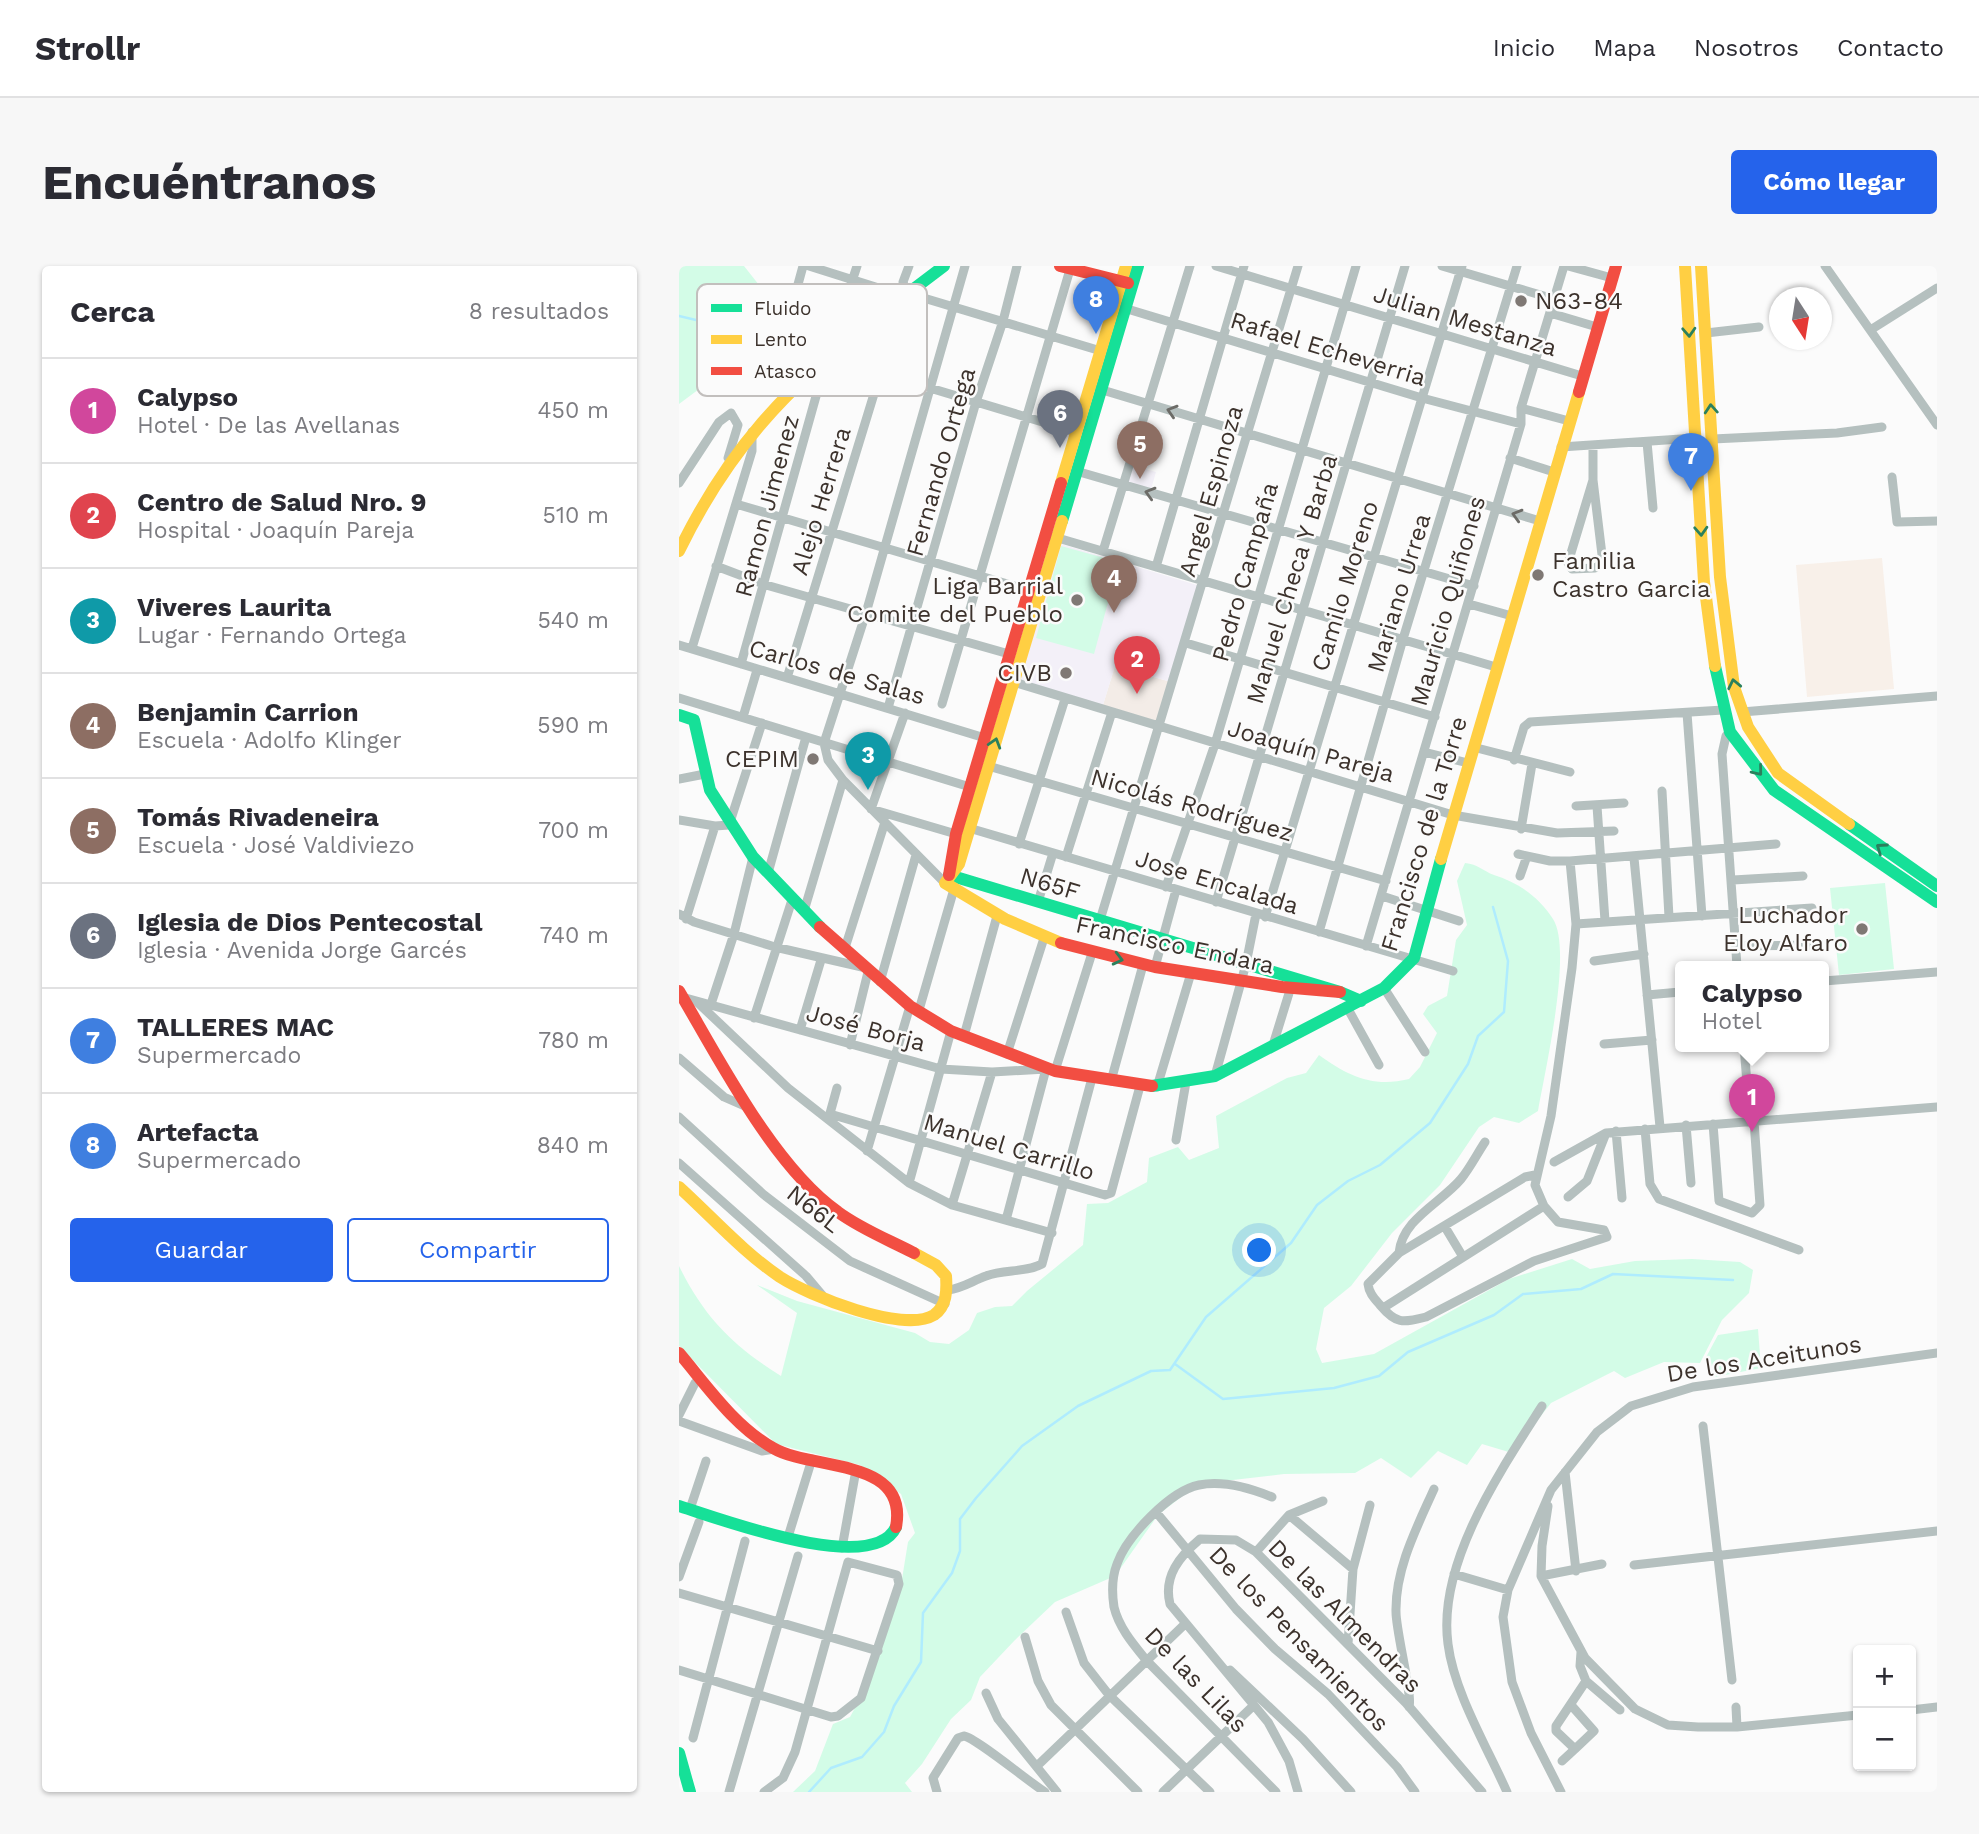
<!DOCTYPE html>
<html lang="es">
<meta charset="utf-8">
<style>
:root{--surface:#fff;--page:#f7f7f7;--text:#2b2b33;--muted:#7c7c81;--line:#e1e1e2;--accent:#2563eb}
body{margin:0;font-family:"Work Sans",sans-serif;background:var(--page);color:var(--text)}
.controls{position:absolute;right:21px;bottom:21px;display:grid;overflow:hidden;border-radius:7px;box-shadow:0 2px 5px #0004}
.controls button{width:63px;height:63px;display:grid;place-items:center;padding:0;border:0;border-bottom:2px solid var(--line);background:var(--surface);color:var(--text);font:35px sans-serif}
.compass{position:absolute;left:1090px;top:21px;width:63px;height:63px;border-radius:50%;background:var(--surface);box-shadow:0 2px 5px #0004;rotate:168deg}
.you{position:absolute;left:581px;top:985px;width:24px;height:24px;margin:-18px;border:5px solid #fff;border-radius:50%;background:#1a73e8;box-shadow:0 0 0 10px #1a73e833}
.badge{display:grid;place-items:center;width:46px;height:46px;border-radius:50%;background:var(--accent);color:#fff;font-size:23px;font-weight:700}
.pin{position:absolute;translate:-50% -58px;filter:drop-shadow(0 2px 4px #0008)}
.pin::after{content:'';position:absolute;top:37px;width:24px;height:21px;background:inherit;clip-path:polygon(0 0,100% 0,50% 100%)}
.popup{position:absolute;left:996px;top:695px;width:154px;height:91px;box-sizing:border-box;display:grid;place-content:center;border-radius:7px;background:var(--surface);filter:drop-shadow(0 2px 5px #0005);font-size:23px;white-space:nowrap;color:var(--muted)}
.popup b{font-size:26px;color:var(--text)}
.popup::after{content:'';position:absolute;left:50%;top:100%;margin-left:-14px;border:14px solid transparent;border-top-color:var(--surface)}
.list{margin:0;padding:0;list-style:none}
h2{display:flex;justify-content:space-between;align-items:center;height:91px;margin:0;padding:0 28px;font-size:30px}
h2 small{font-size:23px;font-weight:400;color:var(--muted)}
.list li{display:grid;grid-template-columns:46px 1fr auto;gap:21px;align-items:center;box-sizing:border-box;height:105px;padding:0 28px;border-top:2px solid var(--line)}
.list b{display:block;font-size:26px;white-space:nowrap}
.list p{margin:0;font-size:23px;white-space:nowrap;color:var(--muted)}
.list em{font-size:23px;font-style:normal;color:var(--muted)}
.actions{display:flex;gap:14px;padding:21px 28px}
.actions a{flex:1;padding:16px 0;border:2px solid var(--accent);border-radius:7px;text-align:center;font-size:24px;color:var(--accent)}
.actions .main{background:var(--accent);color:#fff}
.map{position:relative;flex:none;width:1258px;height:1526px;overflow:hidden;border-radius:7px}
header{display:flex;align-items:center;gap:42px;box-sizing:border-box;height:98px;padding:0 35px;background:var(--surface);border-bottom:2px solid var(--line)}
header strong{font-size:33px}
nav{display:flex;gap:38px;margin-inline-start:auto;font-size:24px}
.intro{display:flex;align-items:center;justify-content:space-between;box-sizing:border-box;height:168px;padding:0 42px}
h1{margin:0;font-size:49px}
.button{padding:18px 32px;border-radius:7px;background:var(--accent);color:#fff;font-size:24px;font-weight:700}
main{display:flex;gap:42px;padding:0 42px}
aside{flex:1;background:var(--surface);border-radius:7px;box-shadow:0 2px 5px #0004}
.map>svg:first-child{display:block}
</style>
<header>
<strong>Strollr</strong>
<nav><a>Inicio</a><a>Mapa</a><a>Nosotros</a><a>Contacto</a></nav>
</header>
<div class="intro"><h1>Encuéntranos</h1><a class="button">Cómo llegar</a></div>
<main>
<aside>
<h2>Cerca<small>8 resultados</small></h2>
<ul class="list">
<li><span class="badge" style="background:#d1479c">1</span><div><b>Calypso</b><p>Hotel · De las Avellanas</p></div><em>450 m</em></li>
<li><span class="badge" style="background:#e0444e">2</span><div><b>Centro de Salud Nro. 9</b><p>Hospital · Joaquín Pareja</p></div><em>510 m</em></li>
<li><span class="badge" style="background:#0f9aa8">3</span><div><b>Viveres Laurita</b><p>Lugar · Fernando Ortega</p></div><em>540 m</em></li>
<li><span class="badge" style="background:#8d6e63">4</span><div><b>Benjamin Carrion</b><p>Escuela · Adolfo Klinger</p></div><em>590 m</em></li>
<li><span class="badge" style="background:#8d6e63">5</span><div><b>Tomás Rivadeneira</b><p>Escuela · José Valdiviezo</p></div><em>700 m</em></li>
<li><span class="badge" style="background:#6b7280">6</span><div><b>Iglesia de Dios Pentecostal</b><p>Iglesia · Avenida Jorge Garcés</p></div><em>740 m</em></li>
<li><span class="badge" style="background:#3f7fe0">7</span><div><b>TALLERES MAC</b><p>Supermercado</p></div><em>780 m</em></li>
<li><span class="badge" style="background:#3f7fe0">8</span><div><b>Artefacta</b><p>Supermercado</p></div><em>840 m</em></li>
</ul>
<div class="actions"><a class="main">Guardar</a><a>Compartir</a></div>
</aside>
<div class="map">
<svg width="1258" height="1526" viewBox="0 0 1258 1526">
<rect width="100%" height="100%" fill="#fbfbfb"/>
<path fill="#f3ece7" d="M436 400 492 416 480 456 424 439Z"/>
<path fill="#f8f0e9" d="M1203 292 1215 423 1128 431 1117 299Z"/>
<path fill="#f3f0f8" d="M451 199 477 206 471 227 445 219Z
M379 277 521 320 492 416 436 400 424 439 338 414Z"/>
<path fill="#d3fce7" d="M0 0H65L103 48 111 69 88 72 72 117 35 112 0 138Z
M176 16 200 23 196 38 172 32Z
M382 280 440 296 415 388 357 372Z
M786 597C799 598 804 605 815 609 840 617 860 631 874 653 894 684 866 805 859 845L840 857 815 851 800 861 761 919 713 967 672 1020 645 1042 637 1083 643 1097 695 1088 830 1013 893 993 911 1003 956 995 1013 993 1061 996 1074 1004 1070 1027 1043 1054 1021 1097 985 1096 946 1112 935 1105 872 1137 833 1187 803 1178 788 1199 759 1185 732 1212 702 1192 676 1207 605 1208 519 1218 479 1249 436 1310 376 1336 336 1374 301 1411 292 1434 272 1453 243 1498 226 1517 233 1526H114L136 1505 154 1458 171 1451 183 1429 223 1313 229 1276 236 1267 222 1228 181 1199 97 1178 0 1080V1000C25 1051 54 1080 102 1110L118 1047 78 1019 118 1035 236 1067 251 1076 270 1078 290 1064 298 1047 316 1041 333 1040 348 1025 404 979 408 938 429 937 468 916 470 892 499 881 510 894 540 882 537 850 608 812 627 807 640 789C669 810 694 822 730 813L741 801 758 767 744 748 749 740 768 730 777 674 788 659 778 615Z
M1206 617 1215 703 1160 709 1151 622Z
M1079 1063 1082 1102 1031 1112 1025 1095 1039 1069Z"/>
<g fill="none" stroke-linecap="round" stroke-linejoin="round">
<path stroke="#afecfe" stroke-width="2.5" d="M0 50 38 59 59 88
M496 1098 544 1133 655 1122 700 1110 729 1086 815 1049 844 1028 902 1023 934 1008 1054 1014
M130 1526 152 1502 183 1491 205 1466 215 1440 242 1396 244 1347 273 1307 281 1285V1253L297 1232 343 1180 399 1140 472 1105 491 1104 527 1051 612 977 638 939 669 915 701 899 751 857 789 798 799 770 825 746 829 695 814 641"/>
<path stroke="#b5c0bf" stroke-width="9" d="M230 0 224 16 228 27 422 85
M537 0 903 110
M763 0 875 33
M889 0 933 12
M1146 0 1258 159
M445 42 743 132 842 158
M112 44 124 0
M871 47 918 61
M1193 63 1258 22
M1027 67 1080 61
M148 91 397 166
M420 123 861 255
M842 142 890 155
M1034 173 1158 167 1203 161
M968 176 974 242
M882 181 1017 172
M831 192 875 206
M397 205 795 320
M1213 211 1218 256 1258 255
M914 214 889 297 893 303 916 302 924 297 914 214V181
M0 217 40 156 52 147 59 159 49 192
M57 238 355 326
M372 270 817 401
M424 285 511 0
M37 300 87 319 330 388
M477 301 565 0
M790 338 833 350
M507 377 756 451
M0 379 306 472
M13 382 73 185V166
M62 398 148 91 178 0
M108 412 225 30 130 0
M331 415 774 549 878 567 935 565
M0 432 291 521
M263 438 392 0
M209 442 297 136 324 55 338 0
M1063 446 1258 430
M226 447 192 543 277 568
M1008 447 1023 650
M64 451 78 404
M1051 466 1047 470 1043 488 1058 700
M794 481 891 506
M745 486 789 497
M835 494 845 461 851 456 1044 444
M309 500 707 615
M0 513 26 508
M983 525 990 651
M897 540 945 537
M918 540 926 655
M0 554 36 560 50 559 83 457
M290 562 774 705
M842 563 853 498
M340 578 386 433
M839 588 871 595H891L1097 578
M387 591 433 446
M955 592 981 861
M89 607 127 471
M841 610 848 590
M1054 614 1124 610
M266 617 164 514 149 494 145 477 187 347 286 0
M487 621 536 478 677 0
M703 630 780 655
M359 636 374 587
M537 636 726 0
M125 645 164 514
M0 648 15 656 96 681 183 701
M586 651 783 0
M7 653 36 560
M421 654 619 0
M897 658 1133 642
M640 666 724 373 838 0
M687 680 842 158V142L885 0
M1057 680 1136 679
M166 682 206 556
M915 695 965 688
M476 701 497 624
M1145 715 1258 706
M201 716 237 589
M705 722 746 786
M968 729 1001 726
M3 731 262 803 313 806 367 803 327 954
M18 736 109 822 230 917 273 939 373 967
M32 738 55 668 74 591
M669 743 700 799
M240 744 275 623
M75 752 113 634
M121 764 142 694
M285 770 318 650
M925 778 973 774
M171 779 189 706
M594 779 611 724
M1065 780 1071 855
M328 788 365 672
M0 792 45 831 70 842
M376 805 413 687
M536 810 567 698 577 648
M432 815 464 699
M478 821 512 707
M151 848 426 929 432 927 461 820
M0 851 84 928 171 995 266 1038
M150 851 158 822
M1034 858 1040 935 1073 947 1081 939 1075 855
M1007 859 1012 917
M966 863 971 918 980 933 1120 984
M937 865 943 932
M497 874 507 816
M188 885 231 740
M875 896 927 867 1258 841
M0 897 127 1010 143 1029
M856 909 846 911 720 987 689 1018C690 1027 695 1032 701 1039 717 1058 723 1057 747 1051L855 995 928 971 925 964 879 956 865 940 856 919 872 850 893 702 897 658 891 595
M230 917 272 765
M889 931 908 915 927 867
M273 939 313 806
M766 961 784 991
M720 987C723 953 762 937 782 913 791 902 798 888 806 876
M269 1024C284 1022 293 1015 307 1010 325 1003 346 1007 363 998L413 812
M704 1042 865 940
M0 1149 16 1117
M0 1155 83 1185 95 1183
M1024 1160 1053 1414
M886 1206 897 1305
M593 1231C571 1222 545 1214 520 1219 491 1225 448 1270 438 1298 433 1311 433 1328 435 1341 440 1362 455 1379 468 1395L597 1526
M869 1240 863 1280 862 1310 906 1392 956 1443 989 1459 1019 1461H1058L1179 1449
M11 1243 27 1195
M477 1246 557 1343 596 1383 649 1428 718 1501 736 1526
M610 1249 674 1303
M109 1271 133 1193
M163 1282 177 1204
M577 1286 610 1249 644 1235
M955 1299 1258 1265
M775 1308 829 1324
M862 1310 923 1298
M0 1311 20 1256
M0 1327 199 1385
M387 1346 405 1397 430 1429 531 1526
M346 1371 359 1415 372 1439 459 1526
M669 1378 674 1303 691 1239
M0 1404 152 1451 159 1450 182 1432 220 1318 218 1309 169 1296 116 1486 104 1512 85 1526
M551 1404 624 1473 672 1526
M907 1415 941 1444
M307 1427 319 1453 378 1526
M892 1439 915 1465 896 1483 877 1465V1460L907 1415 901 1400 902 1386
M730 1441C734 1431 717 1366 717 1346 716 1303 738 1261 755 1223
M1057 1441 1058 1461
M1232 1444 1258 1441
M14 1472 66 1275
M883 1495 896 1483
M358 1500 506 1358
M50 1526 119 1290
M258 1526 254 1512 279 1472 285 1470C297 1472 350 1516 366 1526
M484 1526 574 1440
M619 1526 610 1495 589 1456 491 1338C484 1310 501 1290 521 1273L557 1274 577 1286 727 1437 803 1526
M828 1526C808 1481 775 1426 769 1378 758 1297 822 1204 863 1140
M882 1526 852 1467 833 1416 824 1351 829 1324 872 1224 918 1166 952 1140 1014 1121 1258 1087"/>
<path stroke="#16e098" stroke-width="12" d="M195 53 265 0
M383 255 459 0
M1036 400 1051 466 1095 524 1258 636
M0 449 15 454 31 524 74 591 141 661
M1170 558 1258 620
M270 609 661 726 682 735
M473 820 536 810 705 722 735 692 762 593
M0 1240C39 1252 194 1311 217 1261
M0 1487 11 1526"/>
<path stroke="#ffcf43" stroke-width="12" d="M1006 0 1025 316 1036 400
M1022 0 1041 311 1055 421 1069 461 1099 507 1170 558
M382 217 447 0
M0 285C49 184 107 122 195 53
M762 593 900 126
M382 677 326 653 266 617 280 598 383 255
M0 921C33 951 64 986 101 1011 129 1029 224 1068 255 1049 268 1040 268 1024 267 1010L257 999 235 987"/>
<path stroke="#f24e42" stroke-width="12" d="M381 0 449 17
M900 126 937 0
M270 609 277 568 382 217
M141 661 231 740 272 765 376 805 473 820
M382 677 476 701 603 721 661 726
M0 725C40 793 95 901 159 946 182 963 210 974 235 987
M0 1087C28 1120 55 1160 94 1182 133 1205 230 1191 217 1261"/>
</g>
<defs><path id="oneway-chevron" d="M-2-3.5L2.5 0L-2 3.5" fill="none" stroke-width="1.6" stroke-linecap="round" stroke-linejoin="round" transform="scale(1.75)"/></defs>
<g stroke="#2b805d">
<use href="#oneway-chevron" transform="translate(1010 66) rotate(87)"/>
<use href="#oneway-chevron" transform="translate(1032 143) rotate(-94)"/>
<use href="#oneway-chevron" transform="translate(1022 265) rotate(87)"/>
<use href="#oneway-chevron" transform="translate(1055 418) rotate(-102)"/>
<use href="#oneway-chevron" transform="translate(316 477) rotate(-73)"/>
<use href="#oneway-chevron" transform="translate(1079 505) rotate(51)"/>
<use href="#oneway-chevron" transform="translate(1202 582) rotate(-145)"/>
<use href="#oneway-chevron" transform="translate(439 693) rotate(14)"/>
</g>
<g stroke="#6c6b67">
<use href="#oneway-chevron" transform="translate(493 145) rotate(-163)"/>
<use href="#oneway-chevron" transform="translate(471 227) rotate(-164)"/>
<use href="#oneway-chevron" transform="translate(838 249) rotate(-164)"/>
</g>
<g fill="#7f7874" stroke="#fbfbfb" stroke-width="2.5">
<circle cx="842" cy="35" r="7"/>
<circle cx="859" cy="309" r="7"/>
<circle cx="398" cy="334" r="7"/>
<circle cx="387" cy="407" r="7"/>
<circle cx="134" cy="493" r="7"/>
<circle cx="1183" cy="663" r="7"/>
</g>
<g text-anchor="middle" dominant-baseline="central" stroke-width="5" stroke-linejoin="round" paint-order="stroke">
<g font-size="24" fill="#3c322c" stroke="#fbfbfb" text-anchor="end">
<text x="856" y="35" text-anchor="start">N63-84</text>
<text x="873" y="295" text-anchor="start">Familia<tspan x="873" dy="28">Castro Garcia</tspan></text>
<text x="384" y="320">Liga Barrial<tspan x="384" dy="28">Comite del Pueblo</tspan></text>
<text x="373" y="407">CIVB</text>
<text x="120" y="493">CEPIM</text>
<text x="1169" y="649">Luchador<tspan x="1169" dy="28">Eloy Alfaro</tspan></text>
</g>
<g font-size="24" fill="#3c322c" stroke="#fbfbfb">
<text transform="translate(786 55) rotate(17)">Julian Mestanza</text>
<text transform="translate(649 83) rotate(17)">Rafael Echeverria</text>
<text transform="translate(262 196) rotate(-74)">Fernando Ortega</text>
<text transform="translate(532 225) rotate(-74)">Angel Espinoza</text>
<text transform="translate(142 235) rotate(-73)">Alejo Herrera</text>
<text transform="translate(88 240) rotate(-75)">Ramon Jimenez</text>
<text transform="translate(566 306) rotate(-74)">Pedro Campaña</text>
<text transform="translate(613 313) rotate(-73)">Manuel Checa Y Barba</text>
<text transform="translate(666 320) rotate(-73)">Camilo Moreno</text>
<text transform="translate(720 327) rotate(-73)">Mariano Urrea</text>
<text transform="translate(769 335) rotate(-74)">Mauricio Quiñones</text>
<text transform="translate(158 406) rotate(16)">Carlos de Salas</text>
<text transform="translate(632 485) rotate(16)">Joaquín Pareja</text>
<text transform="translate(513 539) rotate(16)">Nicolás Rodríguez</text>
<text transform="translate(745 568) rotate(-73)">Francisco de la Torre</text>
<text transform="translate(538 616) rotate(17)">Jose Encalada</text>
<text transform="translate(371 618) rotate(17)">N65F</text>
<text transform="translate(496 679) rotate(12)">Francisco Endara</text>
<text transform="translate(187 762) rotate(15)">José Borja</text>
<text transform="translate(330 881) rotate(17)">Manuel Carrillo</text>
<text transform="translate(135 943) rotate(38)">N66L</text>
<text transform="translate(1085 1093) rotate(-9)">De los Aceitunos</text>
<text transform="translate(666 1350) rotate(45)">De las Almendras</text>
<text transform="translate(620 1373) rotate(46)">De los Pensamientos</text>
<text transform="translate(517 1414) rotate(46)">De las Lilas</text>
</g>
</g>
<rect x="18" y="18" width="230" height="112" rx="10" fill="#fbfbfb" stroke="#c2bfbd" stroke-width="2"/>
<rect x="32" y="38" width="31" height="8" fill="#16e098"/>
<rect x="32" y="69" width="31" height="9" fill="#ffcf43"/>
<rect x="32" y="101" width="31" height="8" fill="#f24e42"/>
<g font-size="19" fill="#3c322c">
<text x="75" y="49">Fluido</text>
<text x="75" y="80">Lento</text>
<text x="75" y="112">Atasco</text>
</g>
</svg>
<div class="controls">
<button>+</button>
<button>−</button>
</div>
<svg class="compass" viewBox="-18 -18 36 36"><path d="M0-13l5 13h-10z" fill="#e53935"/><path d="M0 13l5-13h-10z" fill="#7c7c81"/></svg>
<div class="you"></div>
<div class="pin badge" style="left:1073px;top:866px;background:#d1479c">1</div>
<div class="popup"><b>Calypso</b>Hotel</div>
<div class="pin badge" style="left:458px;top:428px;background:#e0444e">2</div>
<div class="pin badge" style="left:189px;top:524px;background:#0f9aa8">3</div>
<div class="pin badge" style="left:435px;top:347px;background:#8d6e63">4</div>
<div class="pin badge" style="left:461px;top:213px;background:#8d6e63">5</div>
<div class="pin badge" style="left:381px;top:182px;background:#6b7280">6</div>
<div class="pin badge" style="left:1012px;top:225px;background:#3f7fe0">7</div>
<div class="pin badge" style="left:417px;top:68px;background:#3f7fe0">8</div>
</div>
</main>
